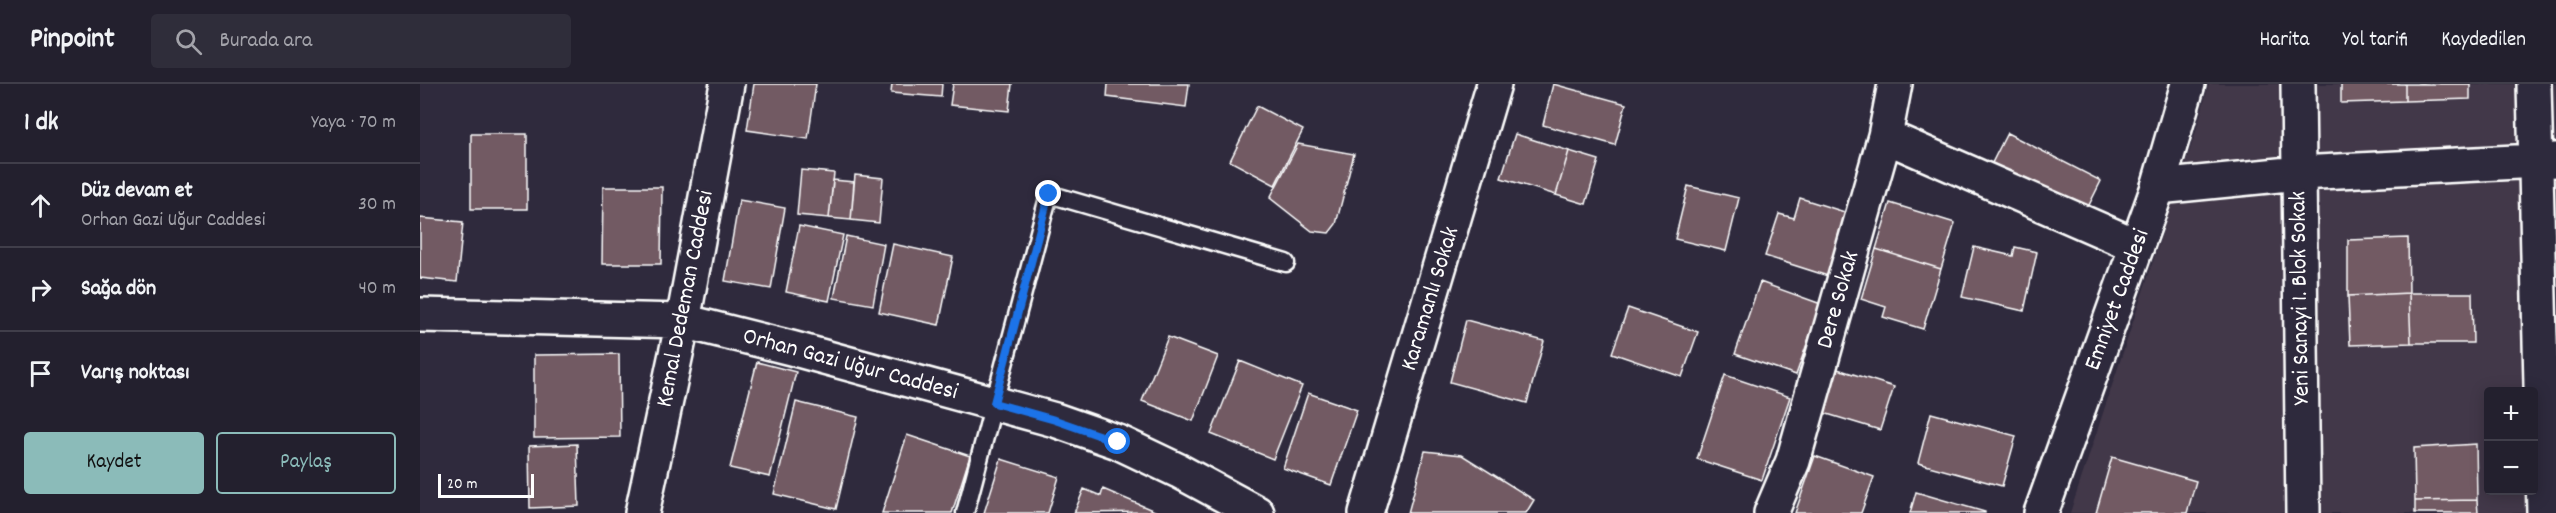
<!DOCTYPE html>
<html lang="tr">
<meta charset="utf-8">
<style>
:root{--surface:#23202e;--page:#2f2d3a;--text:#f1f3f6;--muted:#a3a3aa;--line:#403e4a;--accent:#8bbbb9}
body{margin:0;font-family:Dekko,sans-serif;background:var(--page);color:var(--text)}
.controls{position:absolute;right:18px;bottom:18px;display:grid;overflow:hidden;border-radius:6px;box-shadow:0 3px 15px #0003}
.controls button{width:54px;height:54px;display:grid;place-items:center;padding:0;border:0;border-bottom:2px solid var(--line);background:var(--surface);color:var(--text);font:30px sans-serif}
.scale{position:absolute;left:18px;bottom:15px;width:96px;box-sizing:border-box;padding-left:6px;border:3px solid #fff;border-top:0;font-size:16px;line-height:21px;white-space:nowrap;color:#fff;-webkit-text-stroke:4px #2f2a3d;paint-order:stroke}
.stop{position:absolute;width:18px;height:18px;margin:-14px;border:4px solid #1a73e8;border-radius:50%;background:#fff}
.stop.end{background:#1a73e8;border-color:#fff;box-shadow:0 2px 6px #0008}
.list{margin:0;padding:0;list-style:none}
h2{display:flex;justify-content:space-between;align-items:center;height:78px;margin:0;padding:0 24px;font-size:26px}
h2 small{font-size:20px;font-weight:400;color:var(--muted)}
.list li{display:grid;grid-template-columns:39px 1fr auto;gap:18px;align-items:center;box-sizing:border-box;height:84px;padding:0 24px;border-top:2px solid var(--line)}
.list b{display:block;font-size:22px;white-space:nowrap}
.list p{margin:0;font-size:20px;white-space:nowrap;color:var(--muted)}
.list em{font-size:20px;font-style:normal;color:var(--muted)}
.actions{display:flex;gap:12px;padding:18px 24px}
.actions a{flex:1;padding:14px 0;border:2px solid var(--accent);border-radius:6px;text-align:center;font-size:21px;color:var(--accent)}
.actions .main{background:var(--accent);color:#111}
.icon{flex:none;width:33px;height:33px;fill:none;stroke:currentColor;stroke-width:2;stroke-linecap:round;stroke-linejoin:round}
.map{position:relative;flex:none;width:2136px;height:429px;overflow:hidden}
header{display:flex;align-items:center;gap:36px;box-sizing:border-box;height:84px;padding:0 30px;background:var(--surface);border-bottom:2px solid var(--line)}
header strong{font-size:28px}
nav{display:flex;gap:33px;margin-inline-start:auto;font-size:21px}
.search{width:420px;height:54px;background:var(--page);display:flex;align-items:center;gap:15px;box-sizing:border-box;padding:0 21px;border-radius:6px;color:var(--muted);font-size:22px}
main{display:flex}
aside{flex:1;background:var(--surface)}
.map>svg:first-child{display:block}
</style>
<header>
<strong>Pinpoint</strong>
<div class="search"><svg class="icon" aria-label="search" viewBox="0 0 24 24"><circle cx="10" cy="10" r="6"/><path d="M15 15l6 6"/></svg>Burada ara</div>
<nav><a>Harita</a><a>Yol tarifi</a><a>Kaydedilen</a></nav>
</header>
<main>
<aside>
<h2>1 dk<small>Yaya · 70 m</small></h2>
<ul class="list">
<li><svg class="icon" aria-label="ahead" viewBox="0 0 24 24"><path d="M12 20V5M6 11l6-6 6 6"/></svg><div><b>Düz devam et</b><p>Orhan Gazi Uğur Caddesi</p></div><em>30 m</em></li>
<li><svg class="icon" aria-label="right" viewBox="0 0 24 24"><path d="M7 20v-9h11M14 6l5 5-5 5"/></svg><div><b>Sağa dön</b></div><em>40 m</em></li>
<li><svg class="icon" aria-label="arrive" viewBox="0 0 24 24"><path d="M6 21V4h12l-3 4 3 4H6"/></svg><div><b>Varış noktası</b></div></li>
</ul>
<div class="actions"><a class="main">Kaydet</a><a>Paylaş</a></div>
</aside>
<div class="map">
<svg width="2136" height="429" viewBox="0 0 2136 429">
<rect width="100%" height="100%" fill="#2f2a3d"/>
<filter id="ink" filterUnits="userSpaceOnUse"><feTurbulence type="fractalNoise" baseFrequency=".0167" numOctaves="2"/><feDisplacementMap in="SourceGraphic" scale="12" xChannelSelector="R" yChannelSelector="G"/><feConvolveMatrix kernelMatrix="1 2 1 2 8 2 1 2 1" color-interpolation-filters="sRGB"/></filter>
<g filter="url(#ink)">
<path fill="#433849" fill-rule="evenodd" d="M1789 0H2136V429H1650L1776 47ZM2068 308H2114V406H2068Z"/>
<path fill="#725a64" stroke="#fff" stroke-width="1.5" d="M334 0H396L388 55 327 46Z
M472 0H522L521 13 471 9Z
M533 0H592L589 27 530 21Z
M688 0H769L766 23 687 13Z
M1133 0 1206 20 1195 61 1123 41Z
M1921 0H1985V17L1921 19Z
M1985 0H2050V15L1985 17Z
M837 22 883 46 855 101 810 77Z
M1587 49 1681 97 1666 127 1572 79Z
M51 50H107V125H51Z
M1095 50 1149 67 1136 111 1081 94Z
M878 60 934 70 916 140 909 149 892 147 850 114Z
M1149 67 1179 76 1166 120 1136 111Z
M381 86 414 89 409 134 377 131Z
M435 91 463 94 459 139 431 136Z
M413 96 434 98 431 136 409 134Z
M1268 102 1319 114 1306 167 1255 155Z
M183 103H242L241 180H182Z
M1380 114 1431 130 1411 193 1345 172 1359 130 1374 134Z
M319 116 365 124 351 205 305 197Z
M1470 119 1535 139 1521 185 1456 165Z
M0 134 43 138 37 198 0 194Z
M379 142 423 151 409 217 366 208Z
M426 152 464 160 453 221 414 214Z
M1988 154 1989 209 1928 212V156Z
M473 160 533 173 519 241 459 228Z
M1554 163 1593 172 1595 163 1617 168 1604 227 1542 213Z
M1456 165 1521 185 1503 245 1463 233 1466 223 1441 215Z
M1340 198 1401 220 1376 291 1315 270Z
M1989 209H2052L2053 259H1991Z
M1989 209 1991 259 1930 261 1928 212Z
M1208 224 1278 248 1262 293 1192 269Z
M1046 236 1124 257 1107 319 1030 298Z
M748 253 798 272 773 337 722 317Z
M199 270 200 353 114 354V271Z
M820 277 882 302 853 375 791 350Z
M337 278 376 288 350 393 310 384Z
M1408 282 1474 303 1460 346 1394 326Z
M1305 291 1370 313 1342 396 1277 375Z
M888 309 937 326 911 401 863 384Z
M376 318 438 333 416 425 354 410Z
M1511 329 1596 352 1582 402 1498 379Z
M487 351 550 372 532 429H462Z
M157 360 159 422 110 424 109 362Z
M2056 360 2057 416 1995 417 1994 364Z
M1005 367 1042 371 1114 416 1106 429H988Z
M1395 372 1454 393 1441 429H1375Z
M1692 373 1776 397 1767 429H1676Z
M581 375 639 393 628 429H564Z
M664 405 681 412 683 405 737 428 654 429Z
M1496 408 1565 428V429H1490Z
M2057 416 2058 429H1995V417Z"/>
<g fill="none" stroke-linecap="round" stroke-linejoin="round">
<defs>
<path id="lane" d="M545 429 629 110 866 179"/>
<path id="street" d="M1878 0 1883 429
M2114 0 2124 429
M1465 52 1717 162
M1738 103 1879 89 2136 76
M946 429 1074 0
M1351 429 1373 377 1465 52 1475 0"/>
<path id="secondary" d="M0 231 263 237 371 264 635 336 698 358 759 387 837 429
M222 429 263 237 307 0
M1621 429 1738 103 1768 0"/>
</defs>
<use href="#lane" stroke="#fff" stroke-width="21"/>
<use href="#street" stroke="#fff" stroke-width="38"/>
<use href="#secondary" stroke="#fff" stroke-width="38"/>
<use href="#lane" stroke="#2f2a3d" stroke-width="16"/>
<use href="#street" stroke="#2f2a3d" stroke-width="33"/>
<use href="#secondary" stroke="#2f2a3d" stroke-width="33"/>
</g>
</g>
<g fill="none" stroke-linecap="round" stroke-linejoin="round" filter="url(#ink)">
<path stroke="#1a73e8" stroke-width="8" d="M629 110 574 319 635 336 698 358"/>
</g>
<g text-anchor="middle" dominant-baseline="central" stroke-width="6" stroke-linejoin="round" paint-order="stroke">
<g font-size="24" fill="#fff" stroke="#2f2a3d">
<text transform="translate(1881 214) rotate(-91)">Yeni Sanayi 1. Blok Sokak</text>
<text transform="translate(266 215) rotate(-79)">Kemal Dedeman Caddesi</text>
<text transform="translate(1011 215) rotate(-73)">Karamanlı Sokak</text>
<text transform="translate(1419 216) rotate(-74)">Dere Sokak</text>
<text transform="translate(1698 216) rotate(-70)">Emniyet Caddesi</text>
<text transform="translate(430 281) rotate(15)">Orhan Gazi Uğur Caddesi</text>
</g>
</g>
</svg>
<div class="controls">
<button>+</button>
<button>−</button>
</div>
<div class="scale">20 m</div>
<div class="stop" style="left:698px;top:358px"></div>
<div class="stop end" style="left:629px;top:110px"></div>
</div>
</main>
